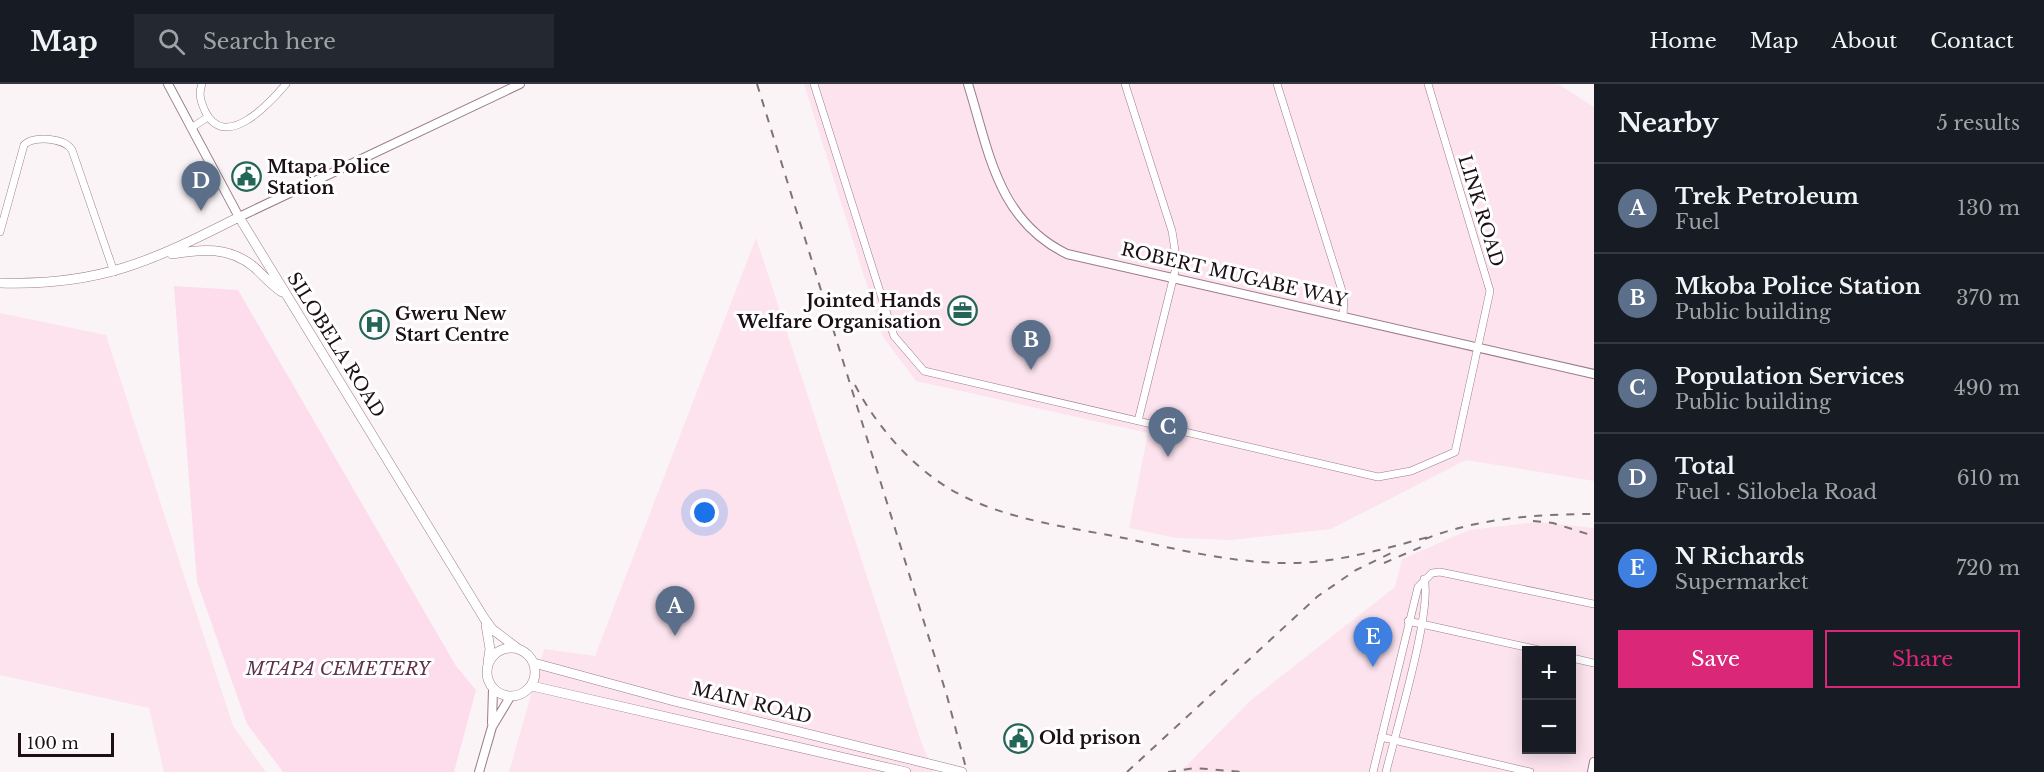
<!DOCTYPE html>
<meta charset="utf-8">
<style>
:root{--surface:#171b24;--page:#242831;--text:#f1f3f6;--muted:#9ea1a6;--line:#363941;--accent:#db2777}
body{margin:0;font-family:"Libre Baskerville",serif;background:var(--page);color:var(--text)}
.controls{position:absolute;right:18px;bottom:18px;display:grid;overflow:hidden;border-radius:0px;box-shadow:0 3px 15px #0003}
.controls button{width:54px;height:54px;display:grid;place-items:center;padding:0;border:0;border-bottom:2px solid var(--line);background:var(--surface);color:var(--text);font:30px sans-serif}
.scale{position:absolute;left:18px;bottom:15px;width:96px;box-sizing:border-box;padding-left:6px;border:3px solid #1c1016;border-top:0;font-size:16px;line-height:21px;white-space:nowrap;color:#1c1016;-webkit-text-stroke:4px #fff;paint-order:stroke}
.you{position:absolute;left:705px;top:429px;width:21px;height:21px;margin:-15px;border:4px solid #fff;border-radius:50%;background:#1a73e8;box-shadow:0 0 0 9px #1a73e833}
.badge{display:grid;place-items:center;width:39px;height:39px;border-radius:50%;background:var(--accent);color:#fff;font-size:20px;font-weight:700}
.pin{position:absolute;translate:-50% -50px;filter:drop-shadow(0 2px 3px #0008)}
.pin::after{content:'';position:absolute;top:32px;width:21px;height:18px;background:inherit;clip-path:polygon(0 0,100% 0,50% 100%)}
.list{margin:0;padding:0;list-style:none}
h2{display:flex;justify-content:space-between;align-items:center;height:78px;margin:0;padding:0 24px;font-size:26px}
h2 small{font-size:20px;font-weight:400;color:var(--muted)}
.list li{display:grid;grid-template-columns:39px 1fr auto;gap:18px;align-items:center;box-sizing:border-box;height:90px;padding:0 24px;border-top:2px solid var(--line)}
.list b{display:block;font-size:22px;white-space:nowrap}
.list p{margin:0;font-size:20px;white-space:nowrap;color:var(--muted)}
.list em{font-size:20px;font-style:normal;color:var(--muted)}
.actions{display:flex;gap:12px;padding:18px 24px}
.actions a{flex:1;padding:14px 0;border:2px solid var(--accent);border-radius:0px;text-align:center;font-size:21px;color:var(--accent)}
.actions .main{background:var(--accent);color:#fff}
.icon{flex:none;width:33px;height:33px;fill:none;stroke:currentColor;stroke-width:2;stroke-linecap:round;stroke-linejoin:round}
.map{position:relative;flex:none;width:1594px;height:688px;overflow:hidden}
header{display:flex;align-items:center;gap:36px;box-sizing:border-box;height:84px;padding:0 30px;background:var(--surface);border-bottom:2px solid var(--line)}
header strong{font-size:28px}
nav{display:flex;gap:33px;margin-inline-start:auto;font-size:21px}
.search{width:420px;height:54px;background:var(--page);display:flex;align-items:center;gap:15px;box-sizing:border-box;padding:0 21px;border-radius:0px;color:var(--muted);font-size:22px}
main{display:flex}
aside{flex:1;background:var(--surface)}
.map>svg:first-child{display:block}
</style>
<header>
<strong>Map</strong>
<div class="search"><svg class="icon" aria-label="search" viewBox="0 0 24 24"><circle cx="10" cy="10" r="6"/><path d="M15 15l6 6"/></svg>Search here</div>
<nav><a>Home</a><a>Map</a><a>About</a><a>Contact</a></nav>
</header>
<main>
<div class="map">
<svg width="1594" height="688" viewBox="0 0 1594 688">
<rect width="100%" height="100%" fill="#fbf4f7"/>
<path fill="#fce3ee" fill-rule="evenodd" d="M804 0H1558L1594 23V397L1466 376 1331 445 1230 456 1176 454 1129 444 1148 349 916 297 883 253Z
M756 154 922 660 934 688H509L544 565 595 572Z
M0 229 106 251 233 642 266 688H164L149 624 0 591Z
M1537 438 1594 444V688H1180L1251 616 1395 503 1402 475 1469 446ZM1526 566H1572V666H1526Z"/>
<path fill="#fddceb" d="M174 202 238 206 456 582 476 606 454 688H283L247 640 197 498Z"/>
<g fill="none" stroke-linecap="round" stroke-linejoin="round">
<defs>
<path id="minor" d="M202 0C198 10 201 18 205 27 225 68 269 20 286 0
M814 0 894 252 924 287 1378 393 1411 387 1455 368 1490 207 1428 0
M1125 0 1172 147 1177 179 1138 337
M1277 0 1344 213 1343 233
M191 44 208 33
M0 148 24 61C33 51 65 54 72 66L114 188
M1408 537 1539 566
M1572 574 1594 579
M1381 653 1530 688
M1373 688 1418 503 1432 489 1440 488 1594 520
M1386 688C1395 650 1433 525 1424 495"/>
<path id="tertiary" d="M168 0 239 133 520 0
M968 0C989 67 997 136 1067 170L1594 290
M492 639 493 605
M479 688 492 643 510 613
M1592 688 1594 678"/>
<path id="secondary" d="M172 170C201 165 229 162 254 183 263 191 271 201 282 208
M0 199C100 202 152 177 239 133L484 534 492 545 517 564
M486 541 490 565 488 578
M487 588a24 24 0 1 1 48 0a24 24 0 1 1-48 0Z
M534 579 674 617 962 688
M532 602 906 688"/>
</defs>
<use href="#minor" stroke="#9b7c8b" stroke-width="8"/>
<use href="#tertiary" stroke="#9b7c8b" stroke-width="10"/>
<use href="#secondary" stroke="#9b7c8b" stroke-width="10"/>
<use href="#minor" stroke="#fff" stroke-width="7"/>
<use href="#tertiary" stroke="#fff" stroke-width="8"/>
<use href="#secondary" stroke="#fff" stroke-width="9"/>
<path stroke="#7d7478" stroke-width="2" stroke-dasharray="8 8" stroke-linecap="butt" d="M757 0 947 612 967 688
M855 301C876 341 907 377 945 402 996 434 1061 442 1119 453 1177 465 1235 480 1294 479 1341 478 1387 464 1432 452
M1533 437 1553 439 1594 452
M1425 455C1478 434 1538 430 1594 430
M1384 479 1428 460
M1127 688 1318 512 1356 486 1391 469
M1168 688 1195 684 1243 688"/>
</g>
<defs>
<symbol id="civic-ring" viewBox="-11 -11 22 22"><circle r="9.5" fill="#fff" stroke="#236657" stroke-width="1.5"/><path d="M-.6-6.5H3V-4.5H.6V-3L4-1V1h2V6H-6V1h2V-1L-.6-3ZM-1.2 2.5V6h2.4V2.5Z" fill="#236657"/></symbol>
<symbol id="office-ring" viewBox="-11 -11 22 22"><circle r="9.5" fill="#fff" stroke="#236657" stroke-width="1.5"/><path d="M-6-3h4V-5.5h4V-3h4V5H-6ZM-1-4.5V-3h2v-1.5ZM-6 0V1H6V0Z" fill="#236657"/></symbol>
<symbol id="hospital-ring" viewBox="-11 -11 22 22"><circle r="9.5" fill="#fff" stroke="#236657" stroke-width="1.5"/><path d="M-5-5h3v3.5h4V-5h3V5h-3V1.5h-4V5h-3Z" fill="#236657"/></symbol>
</defs>
<g fill-rule="evenodd">
<use href="#civic-ring" x="230" y="76" width="33" height="33"/>
<use href="#office-ring" x="946" y="210" width="33" height="33"/>
<use href="#hospital-ring" x="358" y="224" width="33" height="33"/>
<use href="#civic-ring" x="1002" y="638" width="33" height="33"/>
</g>
<g text-anchor="middle" dominant-baseline="central" stroke-width="6" stroke-linejoin="round" paint-order="stroke">
<g font-size="18" font-weight="bold" fill="#1c1016" stroke="#fff" text-anchor="start">
<text x="267" y="83">Mtapa Police<tspan x="267" dy="21">Station</tspan></text>
<text x="941" y="217" text-anchor="end">Jointed Hands<tspan x="941" dy="21">Welfare Organisation</tspan></text>
<text x="395" y="230">Gweru New<tspan x="395" dy="21">Start Centre</tspan></text>
<text x="1039" y="654">Old prison</text>
</g>
<g font-size="18" fill="#1c1016" stroke="#fff">
<text transform="translate(1481 127) rotate(73)">LINK ROAD</text>
<text transform="translate(1234 191) rotate(13)">ROBERT MUGABE WAY</text>
<text transform="translate(336 261) rotate(58)">SILOBELA ROAD</text>
<text transform="translate(752 619) rotate(14)">MAIN ROAD</text>
</g>
<g font-size="18" font-style="italic" fill="#60324a" stroke="#fff">
<text x="338" y="585">MTAPA CEMETERY</text>
</g>
</g>
</svg>
<div class="controls">
<button>+</button>
<button>−</button>
</div>
<div class="scale">100 m</div>
<div class="you"></div>
<div class="pin badge" style="left:675px;top:552px;background:#5c6f8a">A</div>
<div class="pin badge" style="left:1031px;top:286px;background:#5c6f8a">B</div>
<div class="pin badge" style="left:1168px;top:373px;background:#5c6f8a">C</div>
<div class="pin badge" style="left:201px;top:127px;background:#5c6f8a">D</div>
<div class="pin badge" style="left:1373px;top:583px;background:#3f7fe0">E</div>
</div>
<aside>
<h2>Nearby<small>5 results</small></h2>
<ul class="list">
<li><span class="badge" style="background:#5c6f8a">A</span><div><b>Trek Petroleum</b><p>Fuel</p></div><em>130 m</em></li>
<li><span class="badge" style="background:#5c6f8a">B</span><div><b>Mkoba Police Station</b><p>Public building</p></div><em>370 m</em></li>
<li><span class="badge" style="background:#5c6f8a">C</span><div><b>Population Services</b><p>Public building</p></div><em>490 m</em></li>
<li><span class="badge" style="background:#5c6f8a">D</span><div><b>Total</b><p>Fuel · Silobela Road</p></div><em>610 m</em></li>
<li><span class="badge" style="background:#3f7fe0">E</span><div><b>N Richards</b><p>Supermarket</p></div><em>720 m</em></li>
</ul>
<div class="actions"><a class="main">Save</a><a>Share</a></div>
</aside>
</main>
